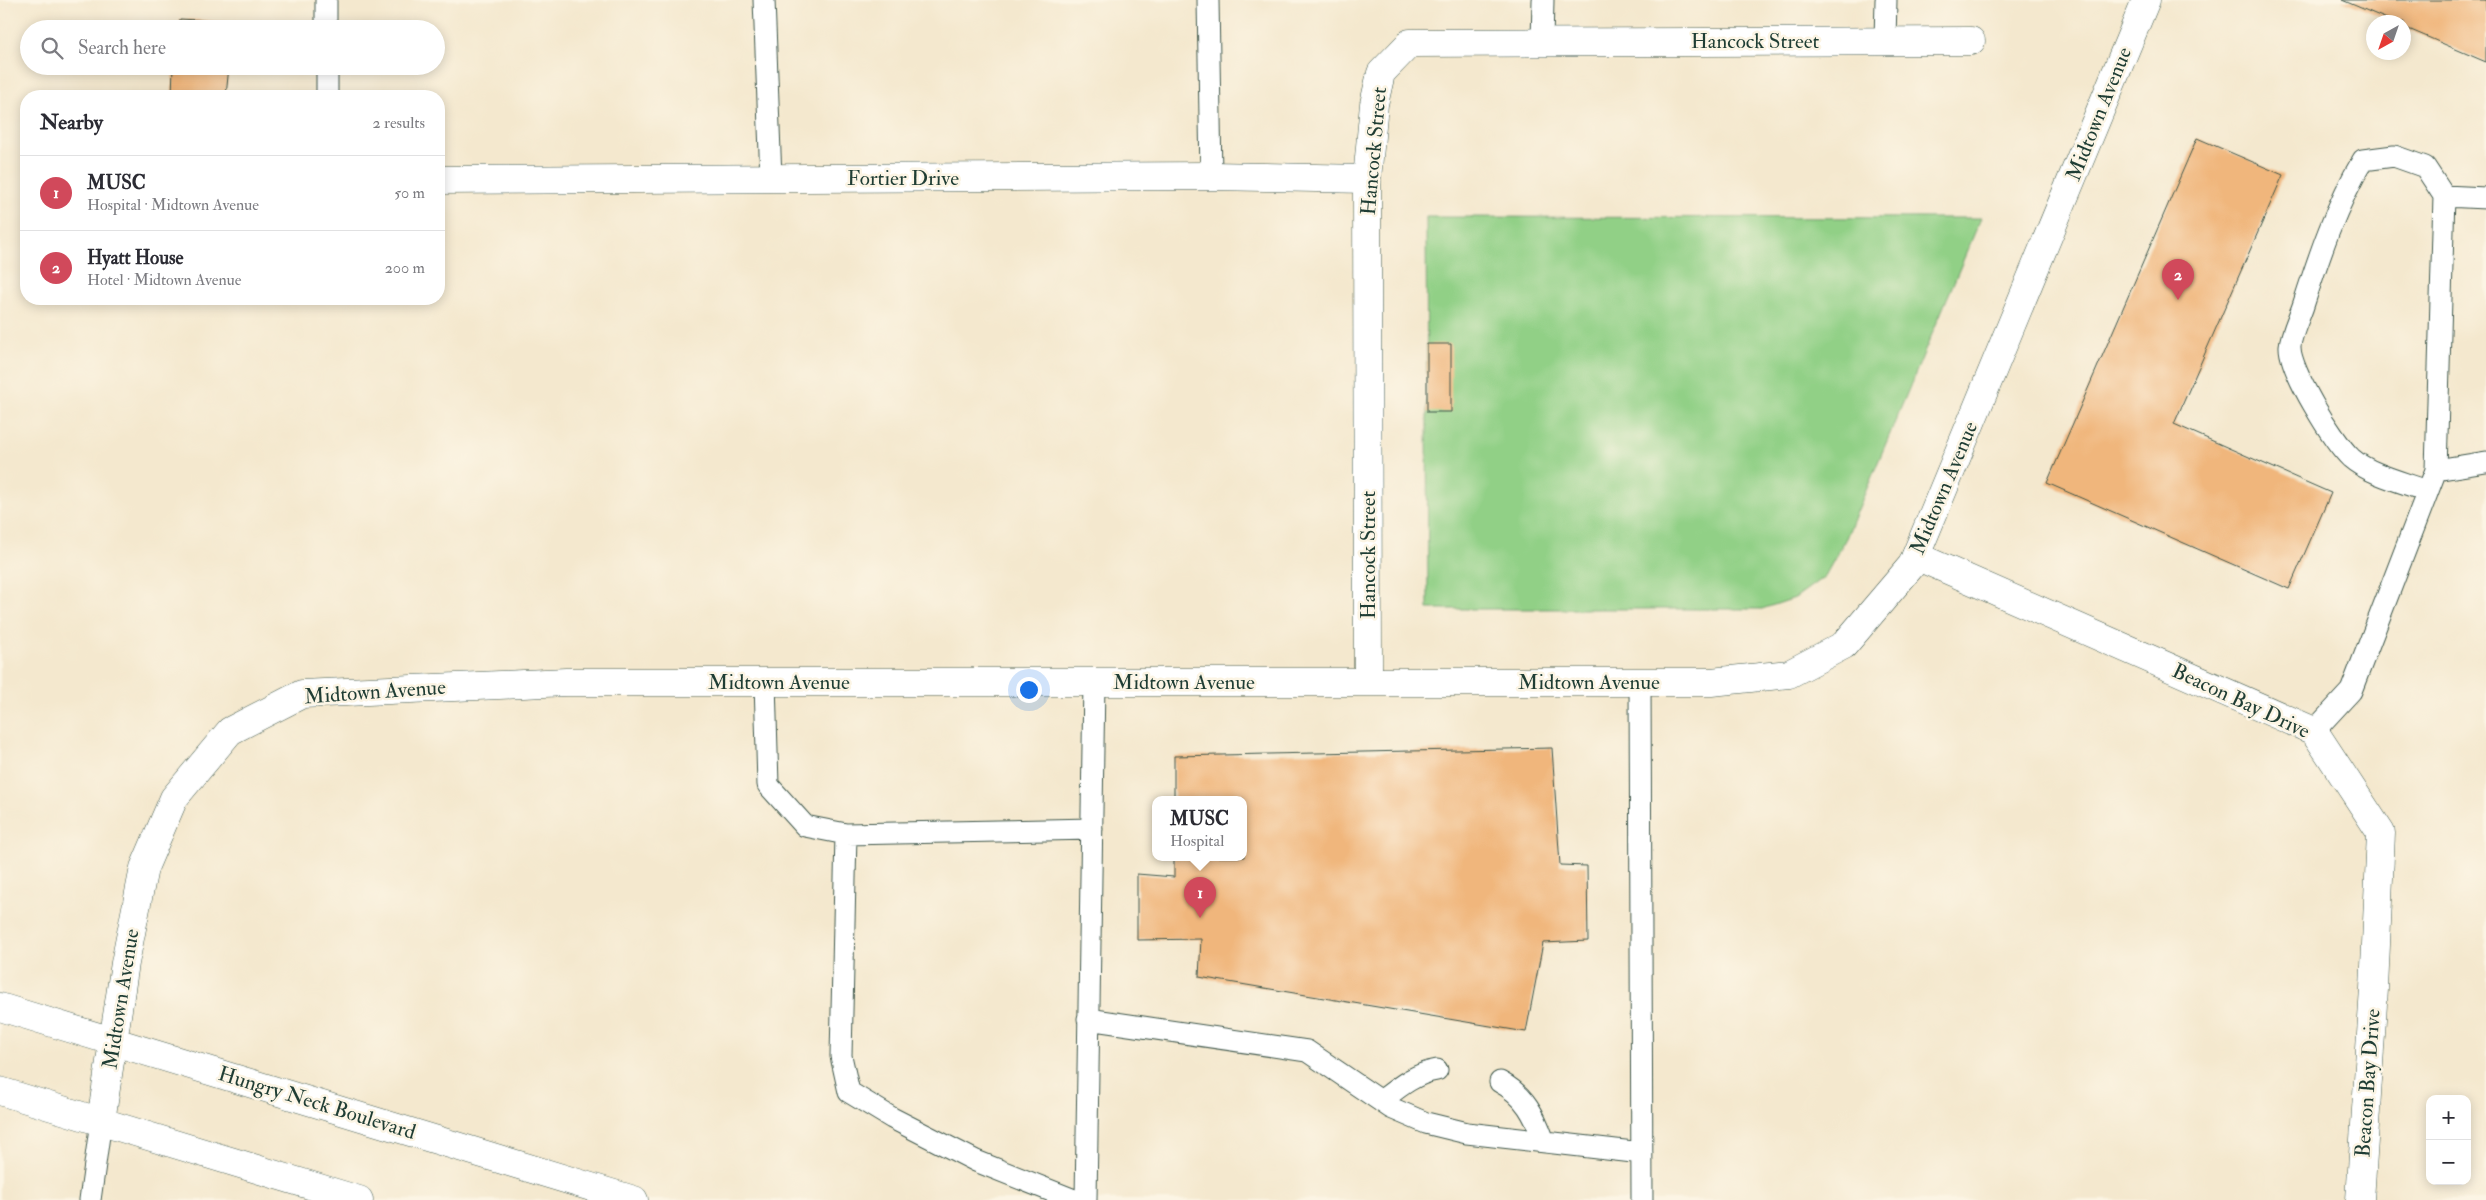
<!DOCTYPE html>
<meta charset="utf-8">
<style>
:root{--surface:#fff;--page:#f7f7f7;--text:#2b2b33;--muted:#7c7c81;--line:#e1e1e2;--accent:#d1495b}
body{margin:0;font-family:"IM FELL Double Pica",serif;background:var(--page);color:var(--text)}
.controls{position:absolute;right:15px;bottom:15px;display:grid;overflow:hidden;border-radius:10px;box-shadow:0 2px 12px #0003}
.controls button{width:45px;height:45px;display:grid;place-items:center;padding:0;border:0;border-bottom:1px solid var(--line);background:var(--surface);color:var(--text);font:25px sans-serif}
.compass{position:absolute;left:2366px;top:15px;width:45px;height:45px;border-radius:50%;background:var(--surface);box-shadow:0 2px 12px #0003;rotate:220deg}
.you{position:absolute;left:1028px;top:689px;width:18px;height:18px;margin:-12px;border:4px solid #fff;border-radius:50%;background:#1a73e8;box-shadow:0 0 0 8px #1a73e833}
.badge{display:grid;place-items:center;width:32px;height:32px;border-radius:50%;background:var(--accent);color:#fff;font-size:16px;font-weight:700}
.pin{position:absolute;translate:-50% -41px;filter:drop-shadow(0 1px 2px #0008)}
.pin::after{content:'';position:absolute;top:26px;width:18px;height:15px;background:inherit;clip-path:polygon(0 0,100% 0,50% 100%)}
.popup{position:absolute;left:1152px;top:796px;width:95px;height:65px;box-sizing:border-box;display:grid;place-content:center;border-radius:10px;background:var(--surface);filter:drop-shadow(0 1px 4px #0005);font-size:16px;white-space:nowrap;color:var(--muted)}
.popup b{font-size:19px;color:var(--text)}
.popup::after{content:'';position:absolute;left:50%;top:100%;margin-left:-10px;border:10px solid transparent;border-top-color:var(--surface)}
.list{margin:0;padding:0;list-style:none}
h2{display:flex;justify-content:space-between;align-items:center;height:65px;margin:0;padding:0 20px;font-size:21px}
h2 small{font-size:16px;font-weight:400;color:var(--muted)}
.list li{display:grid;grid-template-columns:32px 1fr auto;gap:15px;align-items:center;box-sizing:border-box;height:75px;padding:0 20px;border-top:1px solid var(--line)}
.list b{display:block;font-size:19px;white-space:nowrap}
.list p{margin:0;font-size:16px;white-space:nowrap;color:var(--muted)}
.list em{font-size:16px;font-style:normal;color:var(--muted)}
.icon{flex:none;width:28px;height:28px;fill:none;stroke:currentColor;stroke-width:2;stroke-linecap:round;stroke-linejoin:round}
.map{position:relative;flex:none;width:2486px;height:1200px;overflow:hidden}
.search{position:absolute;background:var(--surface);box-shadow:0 2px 12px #0003;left:20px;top:20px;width:425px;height:55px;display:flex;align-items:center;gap:12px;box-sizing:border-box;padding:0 18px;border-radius:28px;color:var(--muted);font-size:19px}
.panel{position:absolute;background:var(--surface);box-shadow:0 2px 12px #0003;left:20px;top:90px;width:425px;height:215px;border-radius:20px}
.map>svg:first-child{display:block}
</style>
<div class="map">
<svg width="2486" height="1200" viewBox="0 0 2486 1200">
<rect width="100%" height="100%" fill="#fcf5e5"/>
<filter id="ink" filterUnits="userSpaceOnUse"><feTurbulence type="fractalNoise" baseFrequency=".02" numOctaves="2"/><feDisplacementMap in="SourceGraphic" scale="10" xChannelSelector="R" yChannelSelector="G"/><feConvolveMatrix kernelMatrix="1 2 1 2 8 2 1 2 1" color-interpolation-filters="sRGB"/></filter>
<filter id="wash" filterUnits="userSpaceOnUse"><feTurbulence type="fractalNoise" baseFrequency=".0096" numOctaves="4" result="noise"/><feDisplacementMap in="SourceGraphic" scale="20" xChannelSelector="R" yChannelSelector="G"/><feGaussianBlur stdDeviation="1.12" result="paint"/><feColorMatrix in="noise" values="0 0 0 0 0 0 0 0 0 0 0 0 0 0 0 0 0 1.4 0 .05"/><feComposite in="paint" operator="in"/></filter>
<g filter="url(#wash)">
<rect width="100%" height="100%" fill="#f4e8ce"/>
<path fill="#91d086" stroke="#58865d" d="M1426 217 1981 218 1846 538 1825 576 1795 598 1762 609H1428Z"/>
<g id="blocks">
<path fill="#f0b67c" d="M2342 0H2486V62L2404 27V22H2394Z
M180 19 231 22V29H179Z
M173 66H229L226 96H172Z
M2197 138 2283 175 2174 424 2331 493 2289 589 2047 483Z
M1427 344H1451V412H1427Z
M1552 748 1560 865 1587 866 1588 941 1543 943 1526 1032 1199 977 1201 939 1137 940V874L1174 877V857H1244V799H1174V756Z"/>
</g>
</g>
<g filter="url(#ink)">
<use href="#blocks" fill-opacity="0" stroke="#3f574b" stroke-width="1"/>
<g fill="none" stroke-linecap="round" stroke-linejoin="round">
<defs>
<path id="lane" d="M326 0V29
M764 0 771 178
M1208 0 1211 176
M1885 40 1886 0
M1542 42 1543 0
M327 66V96
M2436 470 2486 462
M2427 491C2405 483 2369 474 2351 458 2333 441 2289 370 2290 346 2291 334 2299 318 2303 306 2319 256 2336 205 2363 160L2394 156 2425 167 2444 196
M765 682 768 785 805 826 846 834 841 1056 849 1092 892 1118 976 1161 1074 1200
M1640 682 1642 1200
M2314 731 2351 691 2436 470 2444 196 2486 198
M846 834 1092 829
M1088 1019 1307 1051 1391 1108 1426 1123 1467 1133 1642 1153
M1500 1082C1525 1095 1535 1116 1544 1141
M1381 1101C1399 1087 1414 1074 1437 1070
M90 1200 101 1121
M1086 1200 1094 682"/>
<path id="street" d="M439 180 1211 176 1367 179
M1916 556 2314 731 2381 833 2374 989 2360 1200
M1368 681 1367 179 1374 104 1381 73 1410 43 1971 41"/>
<path id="secondary" d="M0 1007 634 1200
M0 1091 359 1200
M101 1121 125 963 144 868 174 798 230 731 302 694 566 682H1711L1789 674 1844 645 1912 565 2146 0"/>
</defs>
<use href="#lane" stroke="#3f574b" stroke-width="23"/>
<use href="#street" stroke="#3f574b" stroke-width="29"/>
<use href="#secondary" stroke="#3f574b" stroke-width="29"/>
<use href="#lane" stroke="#fff" stroke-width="21"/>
<use href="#street" stroke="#fff" stroke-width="28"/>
<use href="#secondary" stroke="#fff" stroke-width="28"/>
</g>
</g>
<g text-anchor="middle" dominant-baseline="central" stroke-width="5" stroke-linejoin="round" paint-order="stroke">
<g font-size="21" fill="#1f3d34" stroke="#fcf5e5">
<text x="1755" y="41">Hancock Street</text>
<text transform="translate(2099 114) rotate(-68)">Midtown Avenue</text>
<text transform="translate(1374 151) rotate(-85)">Hancock Street</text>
<text x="903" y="178">Fortier Drive</text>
<text transform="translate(1944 488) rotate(-67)">Midtown Avenue</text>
<text transform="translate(1368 555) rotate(-90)">Hancock Street</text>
<text x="779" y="682">Midtown Avenue</text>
<text x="1184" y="682">Midtown Avenue</text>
<text x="1589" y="682">Midtown Avenue</text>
<text transform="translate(375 692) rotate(-4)">Midtown Avenue</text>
<text transform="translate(2241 701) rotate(25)">Beacon Bay Drive</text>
<text transform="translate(121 999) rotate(-81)">Midtown Avenue</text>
<text transform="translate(2368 1083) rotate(-86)">Beacon Bay Drive</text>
<text transform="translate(317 1103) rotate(17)">Hungry Neck Boulevard</text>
</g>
</g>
</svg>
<div class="controls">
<button>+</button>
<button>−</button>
</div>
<svg class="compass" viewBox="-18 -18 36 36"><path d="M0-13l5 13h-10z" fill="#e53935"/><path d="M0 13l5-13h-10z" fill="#7c7c81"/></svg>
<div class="you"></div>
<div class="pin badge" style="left:1200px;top:918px">1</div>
<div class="popup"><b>MUSC</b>Hospital</div>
<div class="pin badge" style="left:2178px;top:300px">2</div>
<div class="search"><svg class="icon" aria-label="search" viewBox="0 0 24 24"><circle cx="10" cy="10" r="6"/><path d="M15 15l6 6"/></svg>Search here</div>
<section class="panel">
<h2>Nearby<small>2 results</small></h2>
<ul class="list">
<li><span class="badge">1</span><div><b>MUSC</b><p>Hospital · Midtown Avenue</p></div><em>50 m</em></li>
<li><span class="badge">2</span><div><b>Hyatt House</b><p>Hotel · Midtown Avenue</p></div><em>200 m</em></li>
</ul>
</section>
</div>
